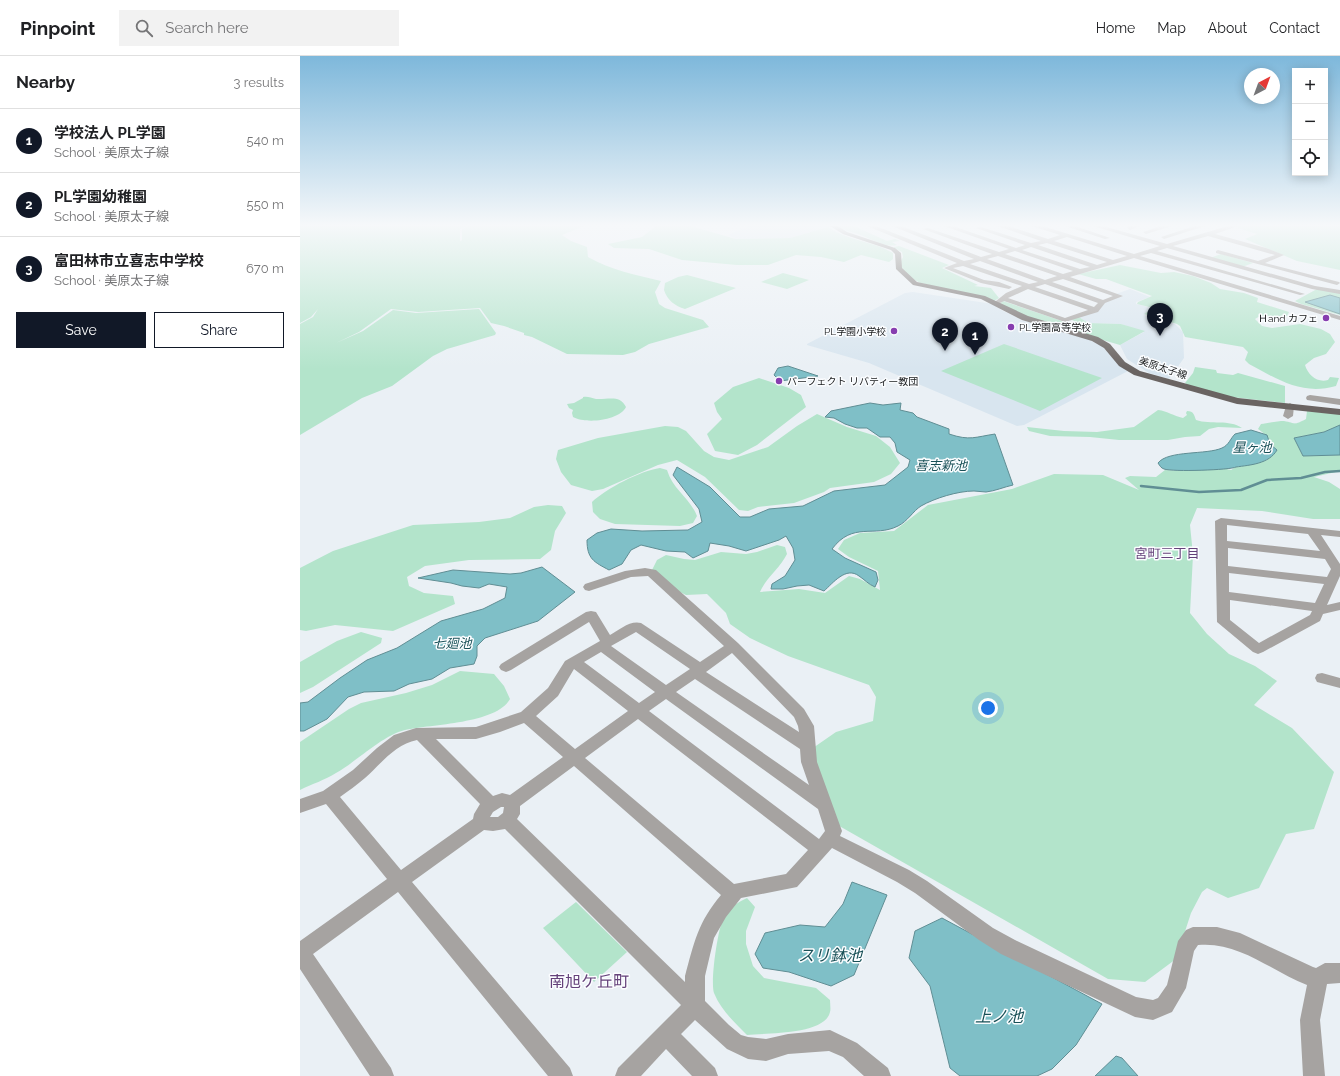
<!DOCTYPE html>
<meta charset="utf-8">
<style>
:root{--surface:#fff;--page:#f2f2f2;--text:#202124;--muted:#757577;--line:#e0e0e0;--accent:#111827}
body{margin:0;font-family:Raleway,"Noto Sans JP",sans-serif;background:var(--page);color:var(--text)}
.controls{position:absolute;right:12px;top:12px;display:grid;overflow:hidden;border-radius:0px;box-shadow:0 2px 10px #0003}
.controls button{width:36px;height:36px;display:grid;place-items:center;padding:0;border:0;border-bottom:1px solid var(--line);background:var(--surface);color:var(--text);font:20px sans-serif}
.compass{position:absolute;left:944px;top:12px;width:36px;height:36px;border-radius:50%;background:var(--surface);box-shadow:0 2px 10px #0003;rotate:41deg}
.you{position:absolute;left:688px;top:652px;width:14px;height:14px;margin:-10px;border:3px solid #fff;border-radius:50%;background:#1a73e8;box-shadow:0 0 0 6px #1a73e833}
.badge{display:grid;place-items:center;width:26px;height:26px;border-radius:50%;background:var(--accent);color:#fff;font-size:13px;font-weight:700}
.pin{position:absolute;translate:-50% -33px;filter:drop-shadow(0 1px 2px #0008)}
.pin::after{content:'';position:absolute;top:21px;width:14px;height:12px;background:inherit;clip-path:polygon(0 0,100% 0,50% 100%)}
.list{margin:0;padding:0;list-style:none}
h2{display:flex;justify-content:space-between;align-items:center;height:52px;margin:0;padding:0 16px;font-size:17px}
h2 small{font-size:13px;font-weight:400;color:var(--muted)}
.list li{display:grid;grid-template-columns:26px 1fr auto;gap:12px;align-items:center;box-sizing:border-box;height:64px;padding:0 16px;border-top:1px solid var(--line)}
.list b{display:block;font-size:15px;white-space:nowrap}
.list p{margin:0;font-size:13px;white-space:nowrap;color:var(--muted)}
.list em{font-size:13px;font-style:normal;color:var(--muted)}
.actions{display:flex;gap:8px;padding:12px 16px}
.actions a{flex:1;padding:9px 0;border:1px solid var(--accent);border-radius:0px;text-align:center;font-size:14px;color:var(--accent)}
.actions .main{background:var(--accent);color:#fff}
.icon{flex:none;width:22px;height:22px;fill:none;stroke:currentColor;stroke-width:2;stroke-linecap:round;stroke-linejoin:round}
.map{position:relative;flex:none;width:1040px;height:1020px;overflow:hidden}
header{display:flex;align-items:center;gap:24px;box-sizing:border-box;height:56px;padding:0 20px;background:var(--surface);border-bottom:1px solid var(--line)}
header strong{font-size:19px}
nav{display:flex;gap:22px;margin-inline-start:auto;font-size:14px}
.search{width:280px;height:36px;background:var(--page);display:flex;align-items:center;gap:10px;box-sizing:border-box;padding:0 14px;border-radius:0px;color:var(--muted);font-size:15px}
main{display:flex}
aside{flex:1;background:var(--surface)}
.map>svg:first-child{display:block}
</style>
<header>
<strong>Pinpoint</strong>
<div class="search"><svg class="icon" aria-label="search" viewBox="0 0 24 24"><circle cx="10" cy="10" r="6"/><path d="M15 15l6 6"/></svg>Search here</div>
<nav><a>Home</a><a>Map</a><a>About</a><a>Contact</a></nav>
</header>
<main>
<aside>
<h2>Nearby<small>3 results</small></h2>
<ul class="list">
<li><span class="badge">1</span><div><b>学校法人 PL学園</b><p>School · 美原太子線</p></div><em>540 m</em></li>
<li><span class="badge">2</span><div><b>PL学園幼稚園</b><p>School · 美原太子線</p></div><em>550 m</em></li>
<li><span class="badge">3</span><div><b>富田林市立喜志中学校</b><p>School · 美原太子線</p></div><em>670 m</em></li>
</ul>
<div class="actions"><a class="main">Save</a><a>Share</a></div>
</aside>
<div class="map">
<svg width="1040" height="1020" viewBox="0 0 1040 1020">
<rect width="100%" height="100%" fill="#eaf0f5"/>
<path fill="#d8e5ef" d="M449 170H528V171L490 182 436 183 428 179Z
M830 233 850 241 836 246V248L852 252 844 259 875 268 883 276 884 302 869 323 849 317 827 303 820 289 844 276 821 268 788 267 779 261 804 246 822 240 816 238Z
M613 236 693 248 703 255 723 264 783 280 803 291 819 309 828 315 724 369 717 370 569 307 507 289V288L605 237Z"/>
<path fill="#b3e4cb" d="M0 170H167L160 173V185L162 184V173L169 170H284L262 179 271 185 287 191 288 201C311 214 336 219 361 225L355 236 359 248 365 252 403 264 409 271 349 288 335 296 323 299 267 298 232 281 224 279V277L204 270 191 267 180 252 118 256 91 253 59 276 36 287 63 275 93 254 116 257 179 253 196 277 195 279 147 293 133 300 92 330 62 342 0 379V268L13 261 18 253 11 261 0 267Z
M356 170H390L436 183 490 182 528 171C548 185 573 185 593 197V203L589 206 561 199 544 206 521 201 496 199 468 209H437L382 204 349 193 314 192 308 188 342 181Z
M538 170H554L587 185 595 183 600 185 592 186 597 189C584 192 570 182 558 178 550 175 545 175 538 170Z
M939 170H1040V214L997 205 945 183 957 178 938 172Z
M599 190 649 209 642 212 678 229 674 230 691 232 699 242 694 245 621 227C609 221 605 220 600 207L603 201 602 196 594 192V191Z
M921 198 953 207 942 211 910 202Z
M820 209 861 217 874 216 893 220 911 227 920 233 944 237 958 242 957 246 989 256 987 260H960L955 263 962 270 972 272 1000 268 1021 273 1030 278 1035 286 1026 298 1014 302 1005 309C1008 319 1017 327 1028 324L1030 321 1039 322 1036 330C1002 340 977 323 949 308L945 304 948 296 943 291 885 281 880 270 877 268 844 258 853 252 837 248 838 246 852 240 806 223H796L778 218Z
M483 217 509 224 487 233 461 226Z
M387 219 436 232 385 253C375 250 367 244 364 234L365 227 378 221Z
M1017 233 1040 237V259L1001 248 995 245Z
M703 245 771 268 777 267 771 263 779 261 788 267 821 268 845 275 820 289 724 261 699 248Z
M704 288 802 322 740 355 641 315Z
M895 311 916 314 917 317 933 319 938 317 985 330V347L922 340 888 329 885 327 893 317Z
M459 322 489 332 501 339 506 351 457 389 438 399 415 395 407 378 422 363 417 356 414 347 433 331Z
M283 341C288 340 291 342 296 343 307 344 320 338 326 351 319 365 285 368 273 361L272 357 273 354 269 352 267 348 274 347 283 342Z
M858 354C868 355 873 360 883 362L887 359 886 357 887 355C894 355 894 359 896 364 911 369 929 363 942 372L918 371 909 373 900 380 885 381 868 384H819L790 381 750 380 729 375 727 371 764 375 797 376 834 371Z
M1007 355 1040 358V369L1024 376 994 382 1003 400 1040 399V415L1014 421 1029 426 1040 433V463H1013L962 455 897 452 890 469 893 499 890 557 907 578 929 598 955 610 977 625 954 649 992 672 1034 716 1014 773 986 778 959 832 928 842 907 832 902 836 891 857 876 903 845 926 808 923 534 767 510 694 536 676 573 665 576 641 569 629 488 600 450 582 430 568 426 557 407 538 386 539 372 532 352 514 357 504 366 499 384 503 395 504 421 496 446 498 457 496 477 489 485 491 487 498C480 512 466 522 460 536L499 533 525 537 549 520 560 523 580 534 578 515 549 501 538 493 544 484 560 477 594 475 628 449 712 433 754 418 803 419 839 434 825 422 830 420 856 421 865 414 884 415 922 412 931 414 936 411 967 404 977 394C968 385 970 381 958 373L961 368C967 367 978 365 984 365 996 367 993 370 1006 363Z
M517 358 547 371 576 380 590 391 600 407 591 418 574 426 530 432 524 436 494 447 458 451 448 455 439 454 405 421 377 404 358 409 303 433 292 435 271 429 261 416 256 403 258 394 298 382 365 370 378 371 386 375 404 395 414 401 429 404 468 391 497 370Z
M360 412 367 414C373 434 390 442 397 460L393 467 380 470 315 468 300 463 293 456 292 446C307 432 340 415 360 412Z
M248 449 262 450 266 457 255 475 251 494 240 503 169 504 125 510 107 521 109 530 124 537 153 540 155 548 93 575 35 569 6 575 0 574V512L33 495 113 469 179 466 210 462 234 451Z
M61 576 82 582 81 587 13 631 0 637V606L37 585Z
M160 615 194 618 204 630 210 643C196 668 132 668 105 674 83 679 56 706 36 717 25 724 12 728 0 734V686L49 653 61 647 106 637 132 629Z
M447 842 455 851 446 875V888L453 910 464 922 516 932 530 944C530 948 531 953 530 956 525 979 466 977 447 979 434 966 421 954 414 937 410 926 418 869 425 858 431 850 439 846 447 842Z
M276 846 327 896 294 926 243 872Z"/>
<path fill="#7fbfc7" stroke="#608e94" d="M1030 239 1040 242V258L1005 246Z
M488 310 518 320 480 325 474 319 478 312Z
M570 347 583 349 601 347 600 354 613 357 617 361 649 373V378C670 385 675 381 695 378L713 429C704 431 695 435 686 436 682 436 678 435 674 435 658 435 635 442 621 450 613 455 608 465 598 470 574 482 553 465 532 493L545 502 576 516 578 524 575 531C568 528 565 524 559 520 546 510 533 527 524 535L509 529 497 530 483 533H471L472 528 485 520 495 504 493 492 486 480 479 484 446 495 429 490 410 487 408 495 393 502 385 496 366 495 341 489 331 494 322 508 309 514C294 506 287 503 287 484L297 477 311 473 342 475 388 474 402 466 399 453 373 419 377 411 410 431 440 461H450L469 453 503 450 534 435 585 429 608 411 610 404 597 396 595 387 590 381H580L567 372H557L545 368 534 362 525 361 531 355Z
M1040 369V399L1003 400 994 382 1024 376Z
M951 374 967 379 970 388 977 394C969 408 950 409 936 411 931 414 872 416 864 413 861 412 860 410 858 407 868 394 907 399 922 392 929 389 930 383 935 378Z
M242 511 275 536 238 565 185 582 177 590V600L174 608 150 612 132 623 109 628 94 635 64 636 48 641 27 663 4 675H0V647L8 646 40 622 67 604 97 592 141 565 183 553 205 542 207 531 189 528 179 532 162 530 151 527 118 522 153 514 210 518 221 517Z
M552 826 587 839 554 919 531 930 489 916 463 912 455 898 465 877 500 869 525 871 543 848Z
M642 862 802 948 776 989 752 1013 737 1020H660L650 1012 630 930 609 902 615 875Z
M816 1000 822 1002 838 1020H795Z"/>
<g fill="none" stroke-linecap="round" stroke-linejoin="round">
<path stroke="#608e94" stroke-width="2.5" d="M841 430 899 436 941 434 967 424 1001 422 1025 416 1040 415"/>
<path fill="#a6a3a1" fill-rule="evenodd" d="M567 170H576L664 205 674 203 592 170H601L681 201 692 198 623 173 628 172 699 196 709 193 644 170H653L716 192 725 189 676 172 681 171 731 187 741 185 698 170H708L748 183 760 179 732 170H742L834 198 860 190 793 170H803L867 188 928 170H938L915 178 966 192 984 199 965 207 1039 226 1040 227 1037 229 916 197V195L918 194 958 205 975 199 908 180 873 190 1015 230 1040 234V238L1012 233 867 192 857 195 1005 238 1000 239 851 197 840 200 1040 260V264L834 202 770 221 823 240 805 247 798 256 765 266 704 245 700 247H696V245L706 237 722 230 663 210 653 212 684 224 699 226 712 231 709 233 681 227 644 212 657 207ZM767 181 827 200 813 204 754 185ZM747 187 807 206 797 209 738 189ZM731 191 790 211 780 213 722 194ZM715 195 773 215 763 218 705 198ZM698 200 757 220 745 224 687 203ZM680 205 738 226 729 228 670 208ZM763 223 813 240 803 244 752 226ZM745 228 798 247 794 251 735 231ZM728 233 788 254 765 262 708 242Z
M765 170H775L810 182 805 183Z
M829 170H839L830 174 827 172Z
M861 170H872L846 178 843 176Z
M895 170H905L864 183 861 181Z
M1010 339 1040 343V349L1007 344 1006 342 1007 340Z
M990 347 994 350 993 360 988 363 983 360 986 350Z
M921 462 1040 475V481L1021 479 1040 508V520L1027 549 1040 546V554L1023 558 1020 565 963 596 958 598 953 596 917 566 915 465ZM927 469 1008 478 1020 495 927 485ZM928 492 1025 503 1031 513 1027 521 928 510ZM929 517 1024 528 1015 547 929 536ZM930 544 1012 555 1010 559 959 587 930 564Z
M345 512 356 514 438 587 504 653 514 670 517 706 542 775 540 780 609 814 627 825 693 872 715 884 836 941 853 944 858 942 867 929 878 885 886 874 893 871H917L940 877 1013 911 1016 912 1025 907H1040V927L1027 928 1020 964 1025 1020H1003L1000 964 1007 929C971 915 939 885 898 889L894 895 886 932 872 956 853 964 835 961 701 898 679 884 615 837 597 826 532 792 497 831 441 842 426 861 414 882 405 920V945L429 969 441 979 448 981 466 983 488 978 530 974 557 987 588 1012 591 1020H564L543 1001 529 995 488 998 466 1005 448 1003 427 993 395 964 381 978 415 1012 418 1020H392L366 993 341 1020H315L318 1012 381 949 205 773 193 775 184 774 112 826 270 1012 273 1020H248L98 836 13 898 91 1012 94 1020H70L0 913V885L87 823 26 748 0 757V743L23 735 53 714 77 692 94 679 116 672 176 671 221 656 248 632 265 605 300 585 289 566 211 614 206 616 201 614 199 611 201 608 286 556 291 555 296 556 310 579C319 574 330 564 341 567L400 606 424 590 348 520 331 521 289 535 285 534 283 531 285 528 325 515ZM336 576 390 613 366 629 311 590ZM301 596 355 636 339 647 284 606ZM432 597 494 661 498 670 499 676 406 616ZM274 613 328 655 275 693 236 660 258 640ZM395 623 500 693 501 706 509 729 376 636ZM366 643 518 753 525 775 519 783 349 655ZM338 663 508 794 486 818 434 828 285 702ZM224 667 263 701 210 739 202 737 193 740 136 683H176L200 676ZM117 684 180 748 174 758 173 763 101 814 40 741C48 735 57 729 65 722 81 708 95 688 117 684ZM274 710 421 839C398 866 394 887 385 920V926L217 763 220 758V750ZM201 751H204L203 757 198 761H190L193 756Z
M1022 617 1040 622V632L1017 626 1015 622 1017 618Z"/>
<path fill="#6a6462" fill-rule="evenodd" d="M530 170H538L547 176 595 192 601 197 602 212 617 226 685 240 728 260 798 281 810 288 825 306 840 315 938 342 1040 353V359L937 348 834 319 819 310 804 292 792 285 722 264 681 243 613 229 596 213 595 198 591 194 543 178Z"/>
</g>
<linearGradient id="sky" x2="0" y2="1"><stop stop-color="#7eb8db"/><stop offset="0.54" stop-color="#f6f8fa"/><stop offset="1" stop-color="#f6f8fa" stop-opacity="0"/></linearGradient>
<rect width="1040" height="313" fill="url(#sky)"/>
<g fill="#873daf" stroke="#fbfdff" stroke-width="1.5">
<circle cx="1026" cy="262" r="4"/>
<circle cx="711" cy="271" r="4"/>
<circle cx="594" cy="275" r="4"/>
<circle cx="479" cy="325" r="4"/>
</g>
<g text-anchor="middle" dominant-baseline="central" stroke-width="3" stroke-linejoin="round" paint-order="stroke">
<g font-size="10" fill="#181a1c" stroke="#fbfdff" text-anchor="end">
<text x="1018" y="262">Ｈand カフェ</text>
<text x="719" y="271" text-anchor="start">PL学園高等学校</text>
<text x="586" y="275">PL学園小学校</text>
<text x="487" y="325" text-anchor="start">パーフェクト リバティー教団</text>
</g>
<g font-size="10" fill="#181a1c" stroke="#fbfdff">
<text transform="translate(863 312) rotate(18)">美原太子線</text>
</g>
<g font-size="13" font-style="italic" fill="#185057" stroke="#fbfdff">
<text x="952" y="391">星ヶ池</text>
<text x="641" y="409">喜志新池</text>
<text x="152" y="587">七廻池</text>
</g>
<g font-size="13" fill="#64417a" stroke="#fbfdff">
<text x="867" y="497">宮町三丁目</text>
</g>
<g font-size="16" font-style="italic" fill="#185057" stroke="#fbfdff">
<text x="530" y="899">スリ鉢池</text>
<text x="699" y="960">上ノ池</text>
</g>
<g font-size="16" fill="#64417a" stroke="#fbfdff">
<text x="289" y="925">南旭ケ丘町</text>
</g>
</g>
</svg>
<div class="controls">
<button>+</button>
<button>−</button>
<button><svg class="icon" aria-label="locate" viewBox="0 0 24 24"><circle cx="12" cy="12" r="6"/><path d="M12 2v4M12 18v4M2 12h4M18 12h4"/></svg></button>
</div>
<svg class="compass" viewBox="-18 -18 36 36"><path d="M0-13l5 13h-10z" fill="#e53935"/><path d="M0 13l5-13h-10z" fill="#757577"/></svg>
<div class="you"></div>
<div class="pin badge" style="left:675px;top:299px">1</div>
<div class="pin badge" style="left:645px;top:295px">2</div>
<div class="pin badge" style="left:860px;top:280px">3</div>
</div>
</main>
